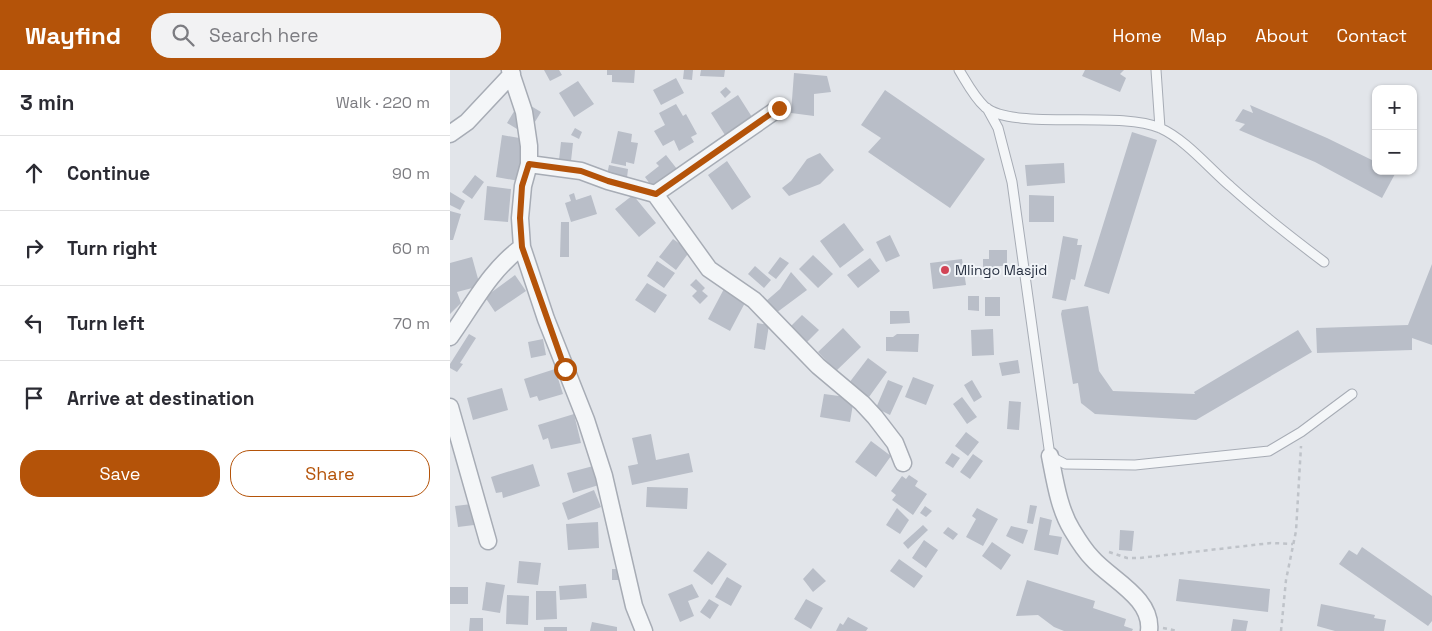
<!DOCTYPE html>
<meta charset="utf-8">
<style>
:root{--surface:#fff;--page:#f2f2f3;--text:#2b2b33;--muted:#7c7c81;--line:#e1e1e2;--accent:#b45309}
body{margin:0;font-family:"Space Grotesk",sans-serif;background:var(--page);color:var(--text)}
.controls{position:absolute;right:15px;top:15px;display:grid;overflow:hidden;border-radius:10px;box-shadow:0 1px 4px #0004}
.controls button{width:45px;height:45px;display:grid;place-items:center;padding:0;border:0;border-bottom:1px solid var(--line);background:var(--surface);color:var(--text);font:25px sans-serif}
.stop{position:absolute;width:15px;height:15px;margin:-11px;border:4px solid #b45309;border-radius:50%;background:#fff}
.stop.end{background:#b45309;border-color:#fff;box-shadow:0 1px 5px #0008}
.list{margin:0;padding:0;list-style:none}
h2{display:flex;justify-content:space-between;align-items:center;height:65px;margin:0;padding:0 20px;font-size:21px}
h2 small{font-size:16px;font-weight:400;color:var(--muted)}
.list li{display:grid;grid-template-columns:32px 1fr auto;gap:15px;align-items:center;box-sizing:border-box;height:75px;padding:0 20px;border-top:1px solid var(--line)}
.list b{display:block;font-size:19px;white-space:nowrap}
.list em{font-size:16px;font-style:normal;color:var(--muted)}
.actions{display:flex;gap:10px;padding:15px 20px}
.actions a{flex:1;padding:11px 0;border:1px solid var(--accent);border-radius:20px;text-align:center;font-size:18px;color:var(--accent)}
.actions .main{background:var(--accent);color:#fff}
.icon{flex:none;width:28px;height:28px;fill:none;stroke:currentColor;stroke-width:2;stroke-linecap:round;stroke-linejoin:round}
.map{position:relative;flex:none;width:982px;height:561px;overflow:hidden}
header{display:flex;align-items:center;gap:30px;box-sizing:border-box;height:70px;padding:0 25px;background:var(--accent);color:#fff}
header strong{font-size:24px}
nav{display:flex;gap:28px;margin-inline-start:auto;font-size:18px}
.search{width:350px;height:45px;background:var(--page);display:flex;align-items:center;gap:12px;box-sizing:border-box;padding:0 18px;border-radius:20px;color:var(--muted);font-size:19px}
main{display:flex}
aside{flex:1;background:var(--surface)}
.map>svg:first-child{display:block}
</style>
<header>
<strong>Wayfind</strong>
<div class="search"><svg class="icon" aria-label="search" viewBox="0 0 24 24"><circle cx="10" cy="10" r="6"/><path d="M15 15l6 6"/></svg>Search here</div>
<nav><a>Home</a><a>Map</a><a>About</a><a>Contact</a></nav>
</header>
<main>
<aside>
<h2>3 min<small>Walk · 220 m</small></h2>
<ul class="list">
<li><svg class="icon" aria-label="ahead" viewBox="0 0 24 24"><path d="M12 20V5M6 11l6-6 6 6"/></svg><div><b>Continue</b></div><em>90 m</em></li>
<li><svg class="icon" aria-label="right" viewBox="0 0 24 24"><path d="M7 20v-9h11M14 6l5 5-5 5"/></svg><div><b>Turn right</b></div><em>60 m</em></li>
<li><svg class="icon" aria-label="left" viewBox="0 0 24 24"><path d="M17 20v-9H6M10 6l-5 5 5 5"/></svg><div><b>Turn left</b></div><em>70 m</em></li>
<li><svg class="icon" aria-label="arrive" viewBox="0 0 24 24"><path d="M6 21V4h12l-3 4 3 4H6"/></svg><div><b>Arrive at destination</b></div></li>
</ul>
<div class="actions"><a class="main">Save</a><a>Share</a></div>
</aside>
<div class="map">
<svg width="982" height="561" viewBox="0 0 982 561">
<rect width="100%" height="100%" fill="#e2e5ea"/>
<path fill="#b9bec8" d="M94 0H109L112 5 100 11Z
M157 0H185L184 13 162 12V5H157Z
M234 0H243L242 10 233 9Z
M251 0H275L274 7 250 6Z
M635 0H674L670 4 676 8 670 22 632 6Z
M344 3 377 6 381 22 364 24V46L341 43Z
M226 8 234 23 211 35 203 20Z
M128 11 144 34 124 47 109 23Z
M276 17 281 22 275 28 270 22Z
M435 20 535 89 500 138 418 82 431 68 411 55Z
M288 25 302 47 275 65 261 43Z
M71 30 91 42 77 65 57 53Z
M226 34 233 46 236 44 247 64 241 67 244 72 229 81 224 70 213 76 204 61 215 55 209 43Z
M800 35 877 68 926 92V101L946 102 932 128 865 92 789 60 795 54 785 51 793 39 803 43Z
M125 58 132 62 129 69 121 65Z
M168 61 182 64 181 72 188 73 184 94 176 92V96L161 93Z
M682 62 707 70 659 224 634 216Z
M52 65 75 69 69 111 46 107Z
M111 72 123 73 121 91 109 90Z
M370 83 384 100 370 114 339 126 332 118 341 111 357 89Z
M216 85 227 99 202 117 195 107 209 96 206 93Z
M277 91 301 127 282 140 258 105Z
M614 93 615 113 577 116 575 95Z
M159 95 178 99 177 108 157 105Z
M25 105 34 112 22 129 12 122Z
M37 116 61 119 58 152 34 150Z
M0 122 15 131 10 140 0 135Z
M124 123 126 130 141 125 147 144 121 152 115 133 121 131 119 125Z
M183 125 206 153 189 167 165 139Z
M579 125 604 126V152H579Z
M0 141 11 144 3 170H0Z
M111 152H119V187H110Z
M394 153 414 180 390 198 370 171Z
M440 165 450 186 436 192 426 172Z
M613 166 628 169 627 175H632L625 210 621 209 616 231 602 228Z
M223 169 240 181 226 200 209 187Z
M539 180H557V196H547V203L533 204V189H539Z
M363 185 383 204 368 218 349 199Z
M22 187 30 216 7 222 11 233 0 244V193Z
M330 187 339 193 326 209 318 203Z
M420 188 430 201 408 218 397 205Z
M512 189 516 215 483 219 480 193Z
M207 191 225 203 214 218 197 206Z
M982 194V275L962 268V280L867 283 866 258 958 255Z
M305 196 321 210 314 218 298 204Z
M341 202 357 220 326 243 315 232 330 219Z
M65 205 76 221 45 242 35 227Z
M246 209 255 218 252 221 258 226 250 234 242 226 247 221 240 215Z
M197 213 217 225 205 243 185 230Z
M275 217 297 229 280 261 258 249Z
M518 226H529V241L518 240Z
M535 227H550V246H535Z
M638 236 649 301 663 321 745 324 744 322 848 260 862 282 746 350 645 344 631 333 628 313 623 314 611 244 612 240Z
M440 241H459L460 253 440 254Z
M352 245 369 260 356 273 338 259Z
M307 253 319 255 315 280 304 278Z
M393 258 411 277 386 301 368 282Z
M543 259 544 285 522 286 521 260Z
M19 264 26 268 10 293 13 294 7 302 0 298V294Z
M447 264H469L468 282 436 281V267H443Z
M93 269 96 285 81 288 78 272Z
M418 288 437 302 419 327 399 313Z
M568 290 570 303 552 306 549 293Z
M105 299 113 324 89 331 87 326 80 328 74 309Z
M463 307 484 315 476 335 455 327Z
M438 310 453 316 440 345 426 338Z
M522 310 532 327 524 332 514 315Z
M52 318 58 340 23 350 17 328Z
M374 324 404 328 400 352 370 347Z
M512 327 527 347 517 354 503 334Z
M559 331 571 332 569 360 557 359Z
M124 344 131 373 101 379 98 368 93 370 88 355Z
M516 362 529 372 518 386 505 376Z
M201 364 206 390 239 383 243 402 182 415 178 396 188 394 182 368Z
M421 371 441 386 426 407 405 392Z
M502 383 510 388 503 398 495 393Z
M523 384 533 391 520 409 510 402Z
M83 394 90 416 53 428 52 422 46 423 41 407Z
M147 395 152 414 123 423 117 403Z
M459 405 468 411 465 416 477 424 463 445 442 430 446 425 441 421 452 406 456 409Z
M197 417 238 418 237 439 196 437Z
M144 420 151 437 118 450 112 433Z
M22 434 24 455 8 457 5 436Z
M580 435 587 436 583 454 577 453Z
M475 436 482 441 476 447 470 443Z
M447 438 459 450 450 464 436 455Z
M527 438 548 449 533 476 516 467 526 449 522 446Z
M590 447 602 450 599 465 612 467 608 485 584 480Z
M148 452 149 478 118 480 116 454Z
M473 455 478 460 458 479 453 473Z
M561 456 578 460 573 474 556 466Z
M498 457 508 464 503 470 493 463Z
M670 460 684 461 682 481 669 480Z
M474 470 488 480 476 498 462 488Z
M542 472 561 485 551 500 532 486Z
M912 477 982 526V551L978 556 889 494 899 480 907 485Z
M258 481 277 494 262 515 243 501Z
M449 489 473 506 464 518 440 501Z
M69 491 91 493 88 515 67 513Z
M363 498 376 511 363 522 353 509Z
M162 499H171V510H162Z
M277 507 292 516 281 536 265 527Z
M729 509 820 519 818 542 726 531Z
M577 510 645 531 643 538 676 549 674 556 683 559 682 561H614L604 557 588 545 566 546Z
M36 512 55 515 50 543 32 540Z
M136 514 137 528 110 530 109 516Z
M242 514 249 527 238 531 244 546 230 552 218 524Z
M0 517H18V534H0Z
M86 521H106L107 549 86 550Z
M57 525 79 526 78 555 56 554Z
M259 529 269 535 260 549 250 542Z
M356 529 373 538 361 559 344 549Z
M871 534 925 545 924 548 936 550 934 561H885L867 556Z
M398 547 418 558 416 561H386L390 553 393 555Z
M20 548H33V561H19Z
M783 549 798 551 796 561H781Z
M142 552 167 557V561H140Z
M94 557H117V561H94Z"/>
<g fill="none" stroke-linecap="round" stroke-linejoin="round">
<defs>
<path id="service" d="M509 0C517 13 524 27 535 37 563 61 670 40 710 58 735 69 759 98 780 116 810 143 842 168 874 192
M706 0 710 58
M537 38 548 58 562 112 600 386 615 394 685 395 819 381 851 362 902 324"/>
<path id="minor" d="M60 0 74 42 79 76V94L73 116 70 148 72 177 96 249 136 350 154 406 184 536 194 561
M0 64 17 52 62 4
M79 94 131 101 158 111 205 124 259 199 304 230 368 296 412 333 425 347 445 373 453 393
M205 124 329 38
M0 267C23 235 40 200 72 177
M0 337 38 471
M600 386C605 411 609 439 622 460 628 470 634 480 642 488 660 509 703 528 699 561"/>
</defs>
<use href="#service" stroke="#a7acb5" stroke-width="11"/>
<use href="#minor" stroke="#a7acb5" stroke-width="19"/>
<path stroke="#bfc3c9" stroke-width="2.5" stroke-dasharray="4 4" stroke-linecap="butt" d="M659 482 677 488H690L821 473 843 474
M713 558 728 561
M831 561 836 510 846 461 851 376"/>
<use href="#service" stroke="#f4f6f8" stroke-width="9"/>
<use href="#minor" stroke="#f4f6f8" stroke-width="16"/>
</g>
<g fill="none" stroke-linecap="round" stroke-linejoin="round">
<path stroke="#b45309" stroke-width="6" d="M115 299 72 177 70 148 72 116 79 94 131 101 158 111 206 124 329 38"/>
</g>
<circle fill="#d24456" stroke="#f1f4f8" stroke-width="2" cx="495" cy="200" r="5"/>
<g text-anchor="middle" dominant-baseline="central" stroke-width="4" stroke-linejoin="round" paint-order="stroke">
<g font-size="14" fill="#293243" stroke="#f1f4f8" text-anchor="start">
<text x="505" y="200">Mlingo Masjid</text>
</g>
</g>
</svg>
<div class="controls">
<button>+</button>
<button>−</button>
</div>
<div class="stop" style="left:115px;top:299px"></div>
<div class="stop end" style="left:329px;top:38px"></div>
</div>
</main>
